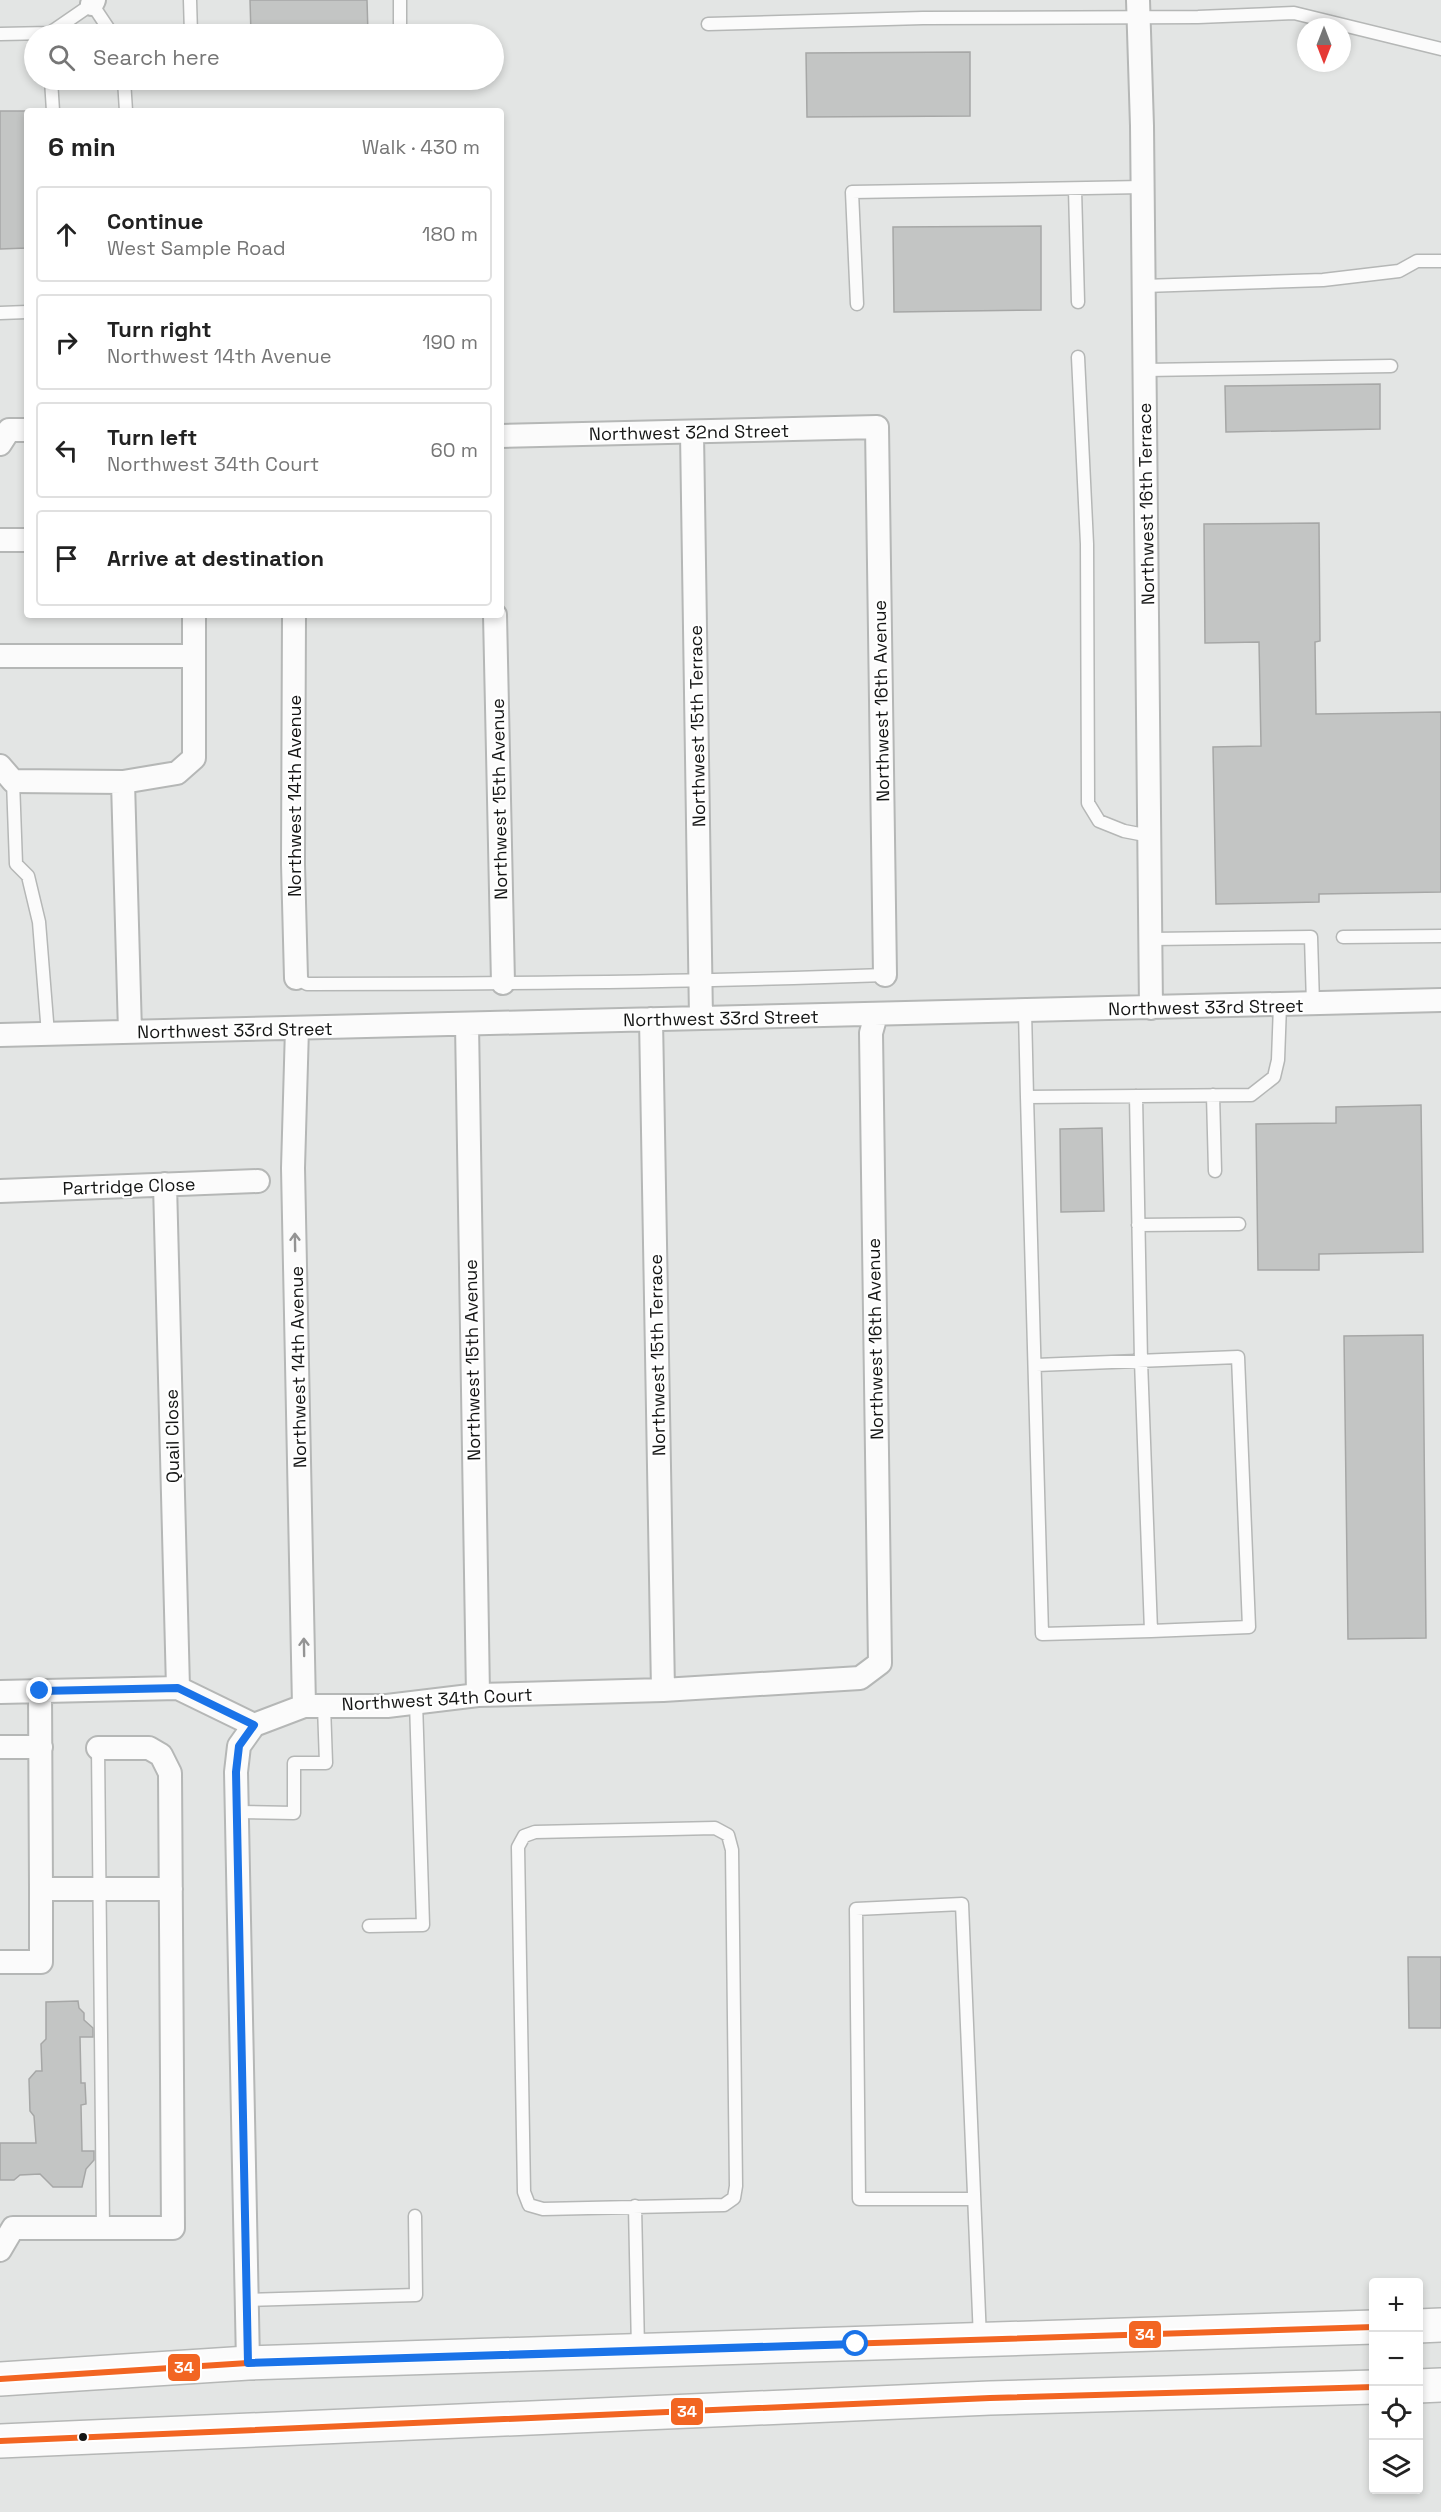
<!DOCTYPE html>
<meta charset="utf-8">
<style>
:root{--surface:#fff;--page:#f6f6f6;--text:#222;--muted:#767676;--line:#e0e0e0}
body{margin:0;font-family:"Space Grotesk",sans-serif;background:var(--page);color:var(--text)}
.controls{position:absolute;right:18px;bottom:18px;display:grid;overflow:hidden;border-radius:6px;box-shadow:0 3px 9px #0003}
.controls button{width:54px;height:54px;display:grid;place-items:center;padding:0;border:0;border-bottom:2px solid var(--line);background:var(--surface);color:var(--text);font:30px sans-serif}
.compass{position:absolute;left:1297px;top:18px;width:54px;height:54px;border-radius:50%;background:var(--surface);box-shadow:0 3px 9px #0003;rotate:180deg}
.stop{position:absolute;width:18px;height:18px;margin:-14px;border:4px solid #1a73e8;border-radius:50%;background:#fff}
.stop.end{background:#1a73e8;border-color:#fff;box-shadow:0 2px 6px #0008}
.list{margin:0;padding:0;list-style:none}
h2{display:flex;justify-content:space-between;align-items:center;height:78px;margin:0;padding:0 24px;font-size:26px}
h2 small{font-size:20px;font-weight:400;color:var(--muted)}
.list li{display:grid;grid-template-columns:39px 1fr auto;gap:18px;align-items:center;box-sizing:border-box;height:96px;margin:0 12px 12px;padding:0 12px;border:2px solid var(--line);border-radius:6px}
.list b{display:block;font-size:22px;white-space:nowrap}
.list p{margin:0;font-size:20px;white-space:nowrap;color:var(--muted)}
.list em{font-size:20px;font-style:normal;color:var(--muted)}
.icon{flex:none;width:33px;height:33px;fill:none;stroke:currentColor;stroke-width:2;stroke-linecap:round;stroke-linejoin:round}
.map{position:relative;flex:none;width:1441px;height:2512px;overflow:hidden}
.search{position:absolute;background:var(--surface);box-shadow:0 3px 9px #0003;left:24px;top:24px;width:480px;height:66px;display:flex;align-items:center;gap:15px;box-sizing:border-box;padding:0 21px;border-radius:33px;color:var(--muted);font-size:22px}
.panel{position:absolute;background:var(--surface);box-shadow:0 3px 9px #0003;left:24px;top:108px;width:480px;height:510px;border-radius:6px}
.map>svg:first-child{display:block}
</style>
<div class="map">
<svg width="1441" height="2512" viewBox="0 0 1441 2512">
<rect width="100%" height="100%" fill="#e3e5e4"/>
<path fill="#c3c5c4" stroke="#a6a7a6" stroke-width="1.5" d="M250 0H367L368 34H251Z
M970 52V116L807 117 806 53Z
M0 111H27V248L0 249Z
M1041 226V310L894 312 893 227Z
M1380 384V429L1226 432 1225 386Z
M1319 523 1320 641 1315 642 1316 714 1441 712V892L1319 894V902L1216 904 1213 747 1261 746 1259 642 1205 643 1204 524Z
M1421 1105 1423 1252 1319 1254V1270H1258L1256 1124 1336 1123V1107Z
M1102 1128 1104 1211 1061 1212 1060 1129Z
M1423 1335 1426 1638 1348 1639 1344 1336Z
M1408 1957H1441V2028H1409Z
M78 2001 79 2008 84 2013V2020L93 2028V2037H80L81 2083H85L86 2104 81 2105 82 2151H94V2160L86 2169 82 2187H53L40 2174 20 2175 14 2180H0V2143H36L34 2116 30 2111 29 2079 36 2071H42L41 2044 46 2039V2002Z"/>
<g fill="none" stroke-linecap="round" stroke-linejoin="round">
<defs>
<path id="lane" d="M190 0 191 34
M400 0V34
M708 24 923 18 1198 17 1294 13 1441 49
M0 34 50 33 92 4 112 34
M51 80 53 111
M124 80 126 111
M1075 189 1078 302
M1144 286 1323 280 1399 271 1417 261H1441
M857 304 852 192 1143 187
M0 313 27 312
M1078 357 1087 544 1088 803 1099 821 1124 831 1150 836
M1145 370 1391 366
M13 781 16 864 28 876 39 922 48 1034
M1343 937 1441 936
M1151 939 1311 937 1313 1004
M296 978 307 984C500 984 693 982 885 975
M1025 1011 1027 1097 1251 1095 1274 1077 1278 1060 1280 1005
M1213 1095 1215 1171
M1027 1097 1042 1634 1151 1631 1141 1361 1136 1096
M1138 1225 1239 1224
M1036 1365 1238 1357 1249 1627 1151 1631
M98 1748 103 2228
M237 1812 294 1813V1763H326L324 1706
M715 1828 728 1835 732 1850 736 2186 734 2198 724 2205 543 2209 529 2205 524 2192 518 1847 524 1836 535 1832Z
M369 1926 423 1925 416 1702
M974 2199H859L856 1909 962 1904 980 2339
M635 2206 638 2349
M247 2300 416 2295 415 2216"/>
<path id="street" d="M1138 0 1142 126 1151 1008
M92 4 94 0
M692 433 701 1018
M501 436 877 427 885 975
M0 444 9 430H27
M0 540H27
M294 615 293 864 296 978
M495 615 503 983
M0 656H194
M0 766 13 781 123 782 177 773 194 758V615
M123 782 130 1032
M651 1019 663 1690
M467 1024 478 1695
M297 1028 293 1168 304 1706
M0 1035 1441 1000
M165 1184 178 1688
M0 1191 258 1181
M40 1691 41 1889
M0 1692 178 1688 254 1725 304 1706H387L478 1695 663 1690 860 1678 880 1663 871 1033 876 1015
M0 1747H41
M0 1962H41V1889H171
M0 2250 13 2228H173L170 1773 161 1755 149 1748H98
M248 2363 236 1772 239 1746 254 1725"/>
<path id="primary" d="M1418 2326 1441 2325
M0 2379 248 2363 1374 2327
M1418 2386 1441 2385
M0 2441 990 2398 1374 2387"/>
</defs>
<use href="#lane" stroke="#b5b7b6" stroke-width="15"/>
<use href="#street" stroke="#b5b7b6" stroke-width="26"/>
<use href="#primary" stroke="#b5b7b6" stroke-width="36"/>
<use href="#lane" stroke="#fbfbfb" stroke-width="12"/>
<use href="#street" stroke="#fbfbfb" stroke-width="22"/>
<use href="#primary" stroke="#fbfbfb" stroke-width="33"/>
<defs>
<path id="bus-1" d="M0 2379 248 2363 1374 2327
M0 2441 990 2398 1374 2387"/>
</defs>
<use href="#bus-1" stroke="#fff" stroke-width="10"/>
<use href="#bus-1" stroke="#f26522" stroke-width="6"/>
</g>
<defs><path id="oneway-shaft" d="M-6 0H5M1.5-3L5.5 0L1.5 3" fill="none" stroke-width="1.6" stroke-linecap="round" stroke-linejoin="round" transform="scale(1.5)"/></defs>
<g stroke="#949494">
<use href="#oneway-shaft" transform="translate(295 1242) rotate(-91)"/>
<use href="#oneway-shaft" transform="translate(304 1647) rotate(-91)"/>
</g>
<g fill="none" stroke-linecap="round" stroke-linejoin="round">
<path stroke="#1a73e8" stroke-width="8" d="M40 1691 178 1688 254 1725 239 1746 236 1772 248 2363 856 2344"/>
</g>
<circle fill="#151615" stroke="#fff" stroke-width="2" cx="83" cy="2437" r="5"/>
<g text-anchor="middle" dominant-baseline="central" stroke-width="4.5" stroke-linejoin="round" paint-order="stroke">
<g font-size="18" fill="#151615" stroke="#fff">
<text transform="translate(689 432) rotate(-1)">Northwest 32nd Street</text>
<text transform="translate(1146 504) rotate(-91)">Northwest 16th Terrace</text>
<text transform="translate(881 701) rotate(-91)">Northwest 16th Avenue</text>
<text transform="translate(697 726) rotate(-91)">Northwest 15th Terrace</text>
<text transform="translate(294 796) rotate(-90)">Northwest 14th Avenue</text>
<text transform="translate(499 799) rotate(-91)">Northwest 15th Avenue</text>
<text transform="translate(1206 1007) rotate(-1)">Northwest 33rd Street</text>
<text transform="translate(721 1018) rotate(-1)">Northwest 33rd Street</text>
<text transform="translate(235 1030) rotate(-1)">Northwest 33rd Street</text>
<text transform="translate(129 1186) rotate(-2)">Partridge Close</text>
<text transform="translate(875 1339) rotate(-91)">Northwest 16th Avenue</text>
<text transform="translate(657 1355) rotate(-91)">Northwest 15th Terrace</text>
<text transform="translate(472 1360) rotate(-91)">Northwest 15th Avenue</text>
<text transform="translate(298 1367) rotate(-91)">Northwest 14th Avenue</text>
<text transform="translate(172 1436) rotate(-91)">Quail Close</text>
<text transform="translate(437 1699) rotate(-3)">Northwest 34th Court</text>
</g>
</g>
<g stroke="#fff" stroke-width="2">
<rect x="1128" y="2320" width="34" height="29" rx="6" fill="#f26522"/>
<rect x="167" y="2353" width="34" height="29" rx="6" fill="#f26522"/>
<rect x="670" y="2397" width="34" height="29" rx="6" fill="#f26522"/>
</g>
<g font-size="16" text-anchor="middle" font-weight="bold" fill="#fff">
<text x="1145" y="2340">34</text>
<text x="184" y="2373">34</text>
<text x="687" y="2417">34</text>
</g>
</svg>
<div class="controls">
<button>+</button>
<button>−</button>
<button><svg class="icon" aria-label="locate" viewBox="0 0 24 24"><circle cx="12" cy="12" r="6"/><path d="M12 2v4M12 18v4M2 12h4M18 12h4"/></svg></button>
<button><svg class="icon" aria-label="layers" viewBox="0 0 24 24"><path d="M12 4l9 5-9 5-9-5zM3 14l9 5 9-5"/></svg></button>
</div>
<svg class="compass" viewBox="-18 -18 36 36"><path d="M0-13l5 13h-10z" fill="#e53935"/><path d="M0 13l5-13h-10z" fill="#767676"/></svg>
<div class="stop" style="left:856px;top:2344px"></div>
<div class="stop end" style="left:40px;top:1691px"></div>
<div class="search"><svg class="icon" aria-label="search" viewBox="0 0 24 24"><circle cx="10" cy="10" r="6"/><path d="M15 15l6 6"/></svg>Search here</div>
<section class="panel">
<h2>6 min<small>Walk · 430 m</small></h2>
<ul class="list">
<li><svg class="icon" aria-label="ahead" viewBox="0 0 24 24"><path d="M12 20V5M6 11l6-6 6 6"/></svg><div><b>Continue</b><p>West Sample Road</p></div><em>180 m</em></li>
<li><svg class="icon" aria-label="right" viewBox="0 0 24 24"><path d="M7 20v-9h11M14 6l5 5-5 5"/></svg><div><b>Turn right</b><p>Northwest 14th Avenue</p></div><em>190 m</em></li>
<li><svg class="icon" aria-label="left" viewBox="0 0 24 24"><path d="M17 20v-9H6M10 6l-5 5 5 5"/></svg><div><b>Turn left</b><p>Northwest 34th Court</p></div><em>60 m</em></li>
<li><svg class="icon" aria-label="arrive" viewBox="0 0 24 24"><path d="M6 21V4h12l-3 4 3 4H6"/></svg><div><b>Arrive at destination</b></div></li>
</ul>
</section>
</div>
